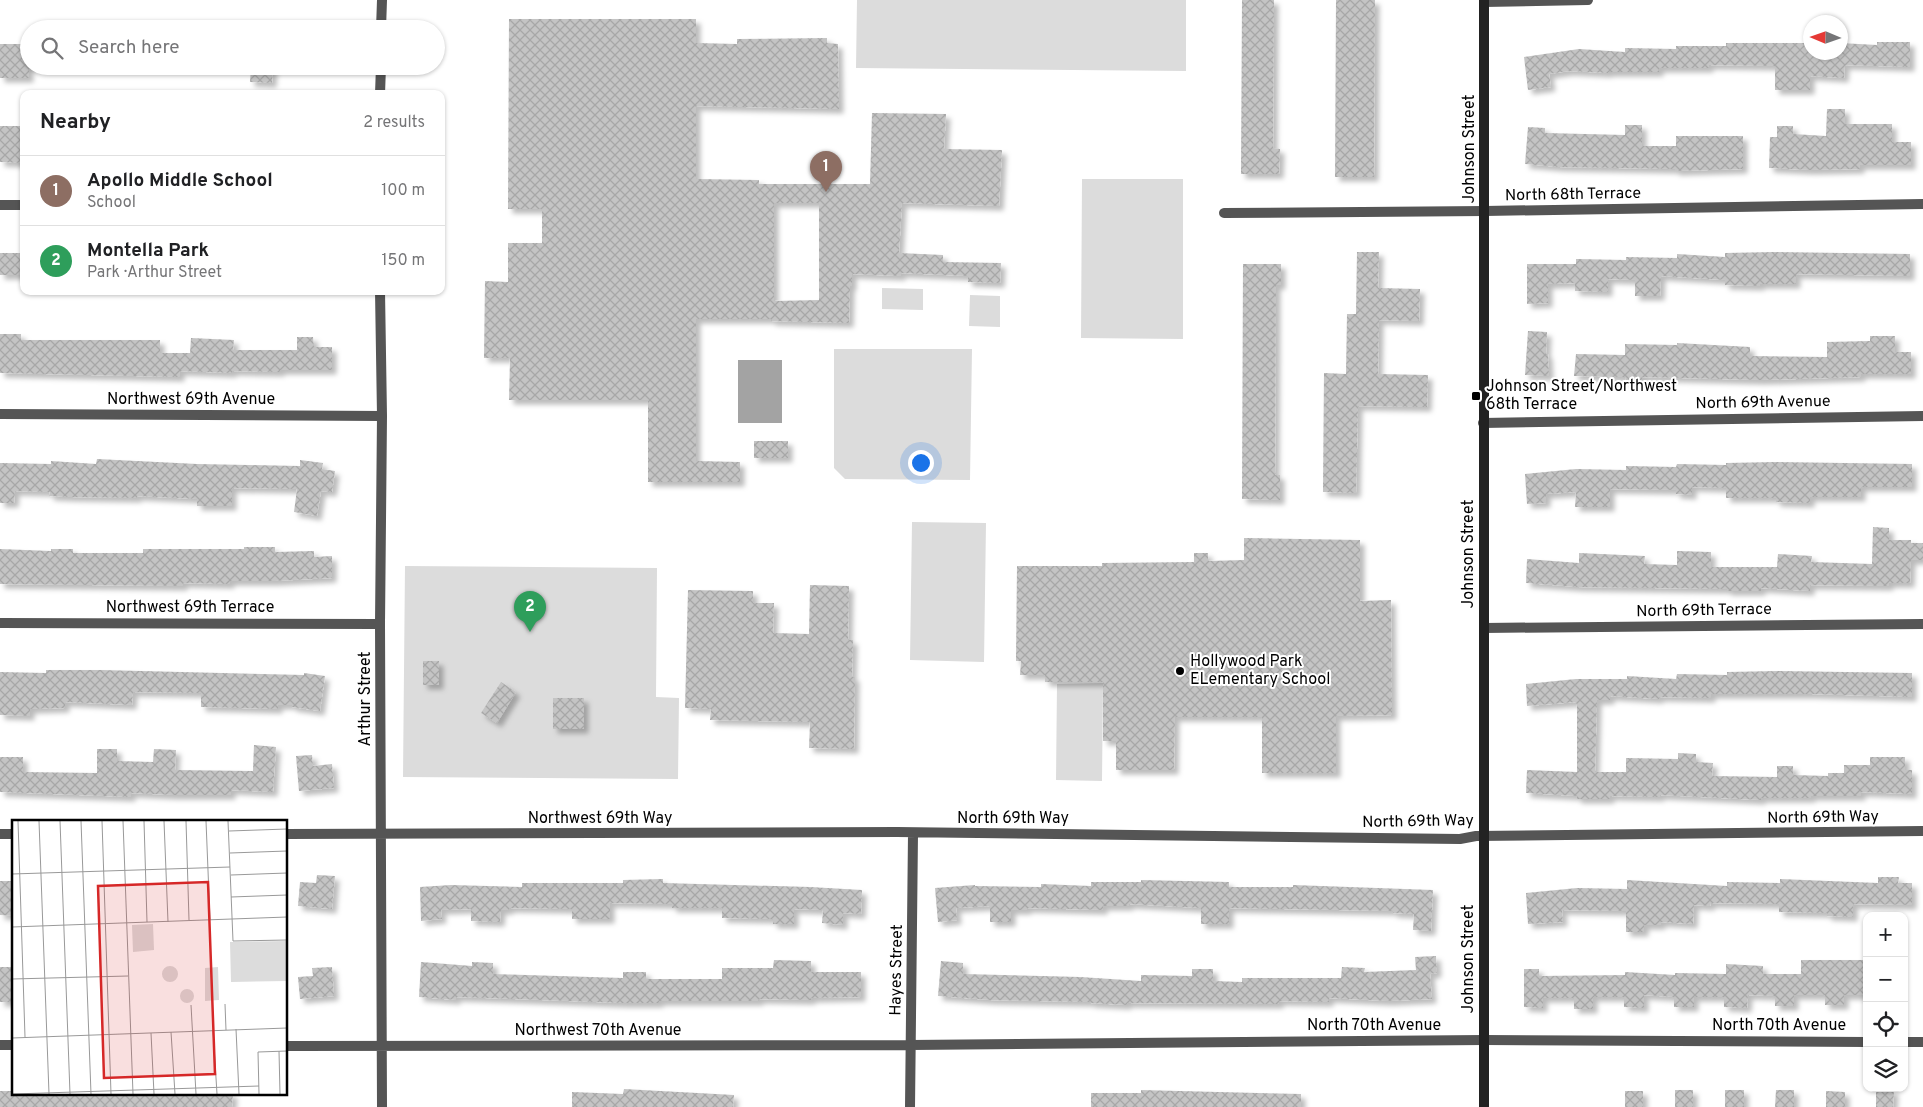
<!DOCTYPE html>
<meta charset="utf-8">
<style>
:root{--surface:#fff;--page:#f2f2f2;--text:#202124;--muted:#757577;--line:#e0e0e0;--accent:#000}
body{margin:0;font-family:Overpass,sans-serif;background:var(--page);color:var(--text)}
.controls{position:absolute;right:15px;bottom:15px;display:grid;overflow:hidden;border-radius:10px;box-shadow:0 1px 4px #0004}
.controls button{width:45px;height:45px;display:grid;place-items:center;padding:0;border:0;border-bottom:1px solid var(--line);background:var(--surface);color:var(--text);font:25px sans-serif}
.compass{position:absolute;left:1803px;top:15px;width:45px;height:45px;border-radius:50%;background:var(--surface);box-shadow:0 1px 4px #0004;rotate:272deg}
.you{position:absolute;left:920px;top:462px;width:18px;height:18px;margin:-12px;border:4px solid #fff;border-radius:50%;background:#1a73e8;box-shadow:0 0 0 8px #1a73e833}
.badge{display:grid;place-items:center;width:32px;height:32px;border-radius:50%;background:var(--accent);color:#fff;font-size:16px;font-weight:700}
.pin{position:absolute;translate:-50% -41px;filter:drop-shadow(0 1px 2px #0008)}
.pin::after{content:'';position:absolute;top:26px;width:18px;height:15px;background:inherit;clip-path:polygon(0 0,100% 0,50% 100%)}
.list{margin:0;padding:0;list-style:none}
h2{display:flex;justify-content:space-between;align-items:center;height:65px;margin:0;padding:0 20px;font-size:21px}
h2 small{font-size:16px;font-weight:400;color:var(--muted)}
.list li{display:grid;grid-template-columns:32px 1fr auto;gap:15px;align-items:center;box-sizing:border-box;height:70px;padding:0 20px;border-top:1px solid var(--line)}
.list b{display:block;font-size:19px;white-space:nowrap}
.list p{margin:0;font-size:16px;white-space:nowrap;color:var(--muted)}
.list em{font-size:16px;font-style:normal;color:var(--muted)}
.icon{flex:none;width:28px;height:28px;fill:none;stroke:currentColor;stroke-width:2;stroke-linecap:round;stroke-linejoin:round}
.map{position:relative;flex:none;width:1923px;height:1107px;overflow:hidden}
.search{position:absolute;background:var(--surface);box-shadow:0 1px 4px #0004;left:20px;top:20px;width:425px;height:55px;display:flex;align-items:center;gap:12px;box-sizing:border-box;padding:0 18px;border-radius:28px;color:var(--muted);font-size:19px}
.panel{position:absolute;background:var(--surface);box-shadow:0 1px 4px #0004;left:20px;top:90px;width:425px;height:205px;border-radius:10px}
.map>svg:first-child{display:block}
</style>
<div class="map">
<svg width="1923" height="1107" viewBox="0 0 1923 1107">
<defs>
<pattern id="building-cross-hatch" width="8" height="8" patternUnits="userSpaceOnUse" patternTransform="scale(1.25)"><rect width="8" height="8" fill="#c4c4c4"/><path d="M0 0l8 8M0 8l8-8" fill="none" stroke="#a7a7a7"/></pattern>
<filter id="shadow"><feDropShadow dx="4.5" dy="4.5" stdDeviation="2.5" flood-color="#0004"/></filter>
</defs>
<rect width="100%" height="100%" fill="#fff"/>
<path fill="#dcdcdc" d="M857 0H1186V71L856 68Z
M1082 179H1183V339L1081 338Z
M882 288 923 289V310L882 309Z
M970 295 1000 296V327L969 326Z
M834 349H972L970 480 845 479 834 468Z
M912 522 986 523 984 662 910 660Z
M405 566 657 568 656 697 679 698 678 779 403 777Z
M1103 683 1102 781 1056 780 1057 684Z"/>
<path fill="#a3a3a3" d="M738 360H782V423H738Z"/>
<path fill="url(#building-cross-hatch)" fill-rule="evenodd" filter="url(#shadow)" d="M1242 0H1274L1273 148 1280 149 1279 174H1241Z
M1336 0H1375L1374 177H1335Z
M509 19H696V43L737 44V39L827 38V43L838 44 839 109 696 106V179L759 180V184H870L872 113 946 114 944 149 1002 150 999 206 902 203 899 253 943 255V262L1001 263 1000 283 968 282V276L901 273V276L852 274V286H850L849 323 771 321V319H696V461L740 462V482H648V400H509L510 358H484L485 281 508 282V243H542V209H508ZM774 203H819V300L774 301Z
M1877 42H1910V67L1845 65 1844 78 1810 76V90H1775V66L1709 65V68H1659V72H1608V73L1569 71 1549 74 1551 87 1528 90 1524 57 1579 49 1625 52V48L1676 49V46H1726V43H1810V52H1840V43L1877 45Z
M0 44H29V78H0Z
M251 66H273L272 83 250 82Z
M1827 109H1845V124H1892V142H1911V165H1860V169L1810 170 1769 168 1770 137H1777V126H1793V134L1826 136Z
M1625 125H1642V146H1676V136H1743V169L1675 171V169L1559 167 1525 164 1528 127 1545 128V133L1625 135Z
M0 126H22V163L0 162Z
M1357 252H1379L1378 288 1420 289 1419 321 1379 320 1378 374 1428 375 1427 407 1358 406 1356 493 1323 492 1324 373 1346 374 1347 314H1356Z
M1775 252 1910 254V276L1796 274V284H1760V286L1725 285V280L1661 276 1660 296H1635V280L1608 279V292L1575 291V283L1548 284V303L1527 304V264H1576V259L1626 260V257L1677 258V254L1725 257V253Z
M0 253H24V275H0Z
M1243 264H1281V285H1276L1275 475H1280V500L1242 499Z
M1528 331 1547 332 1546 354H1548L1549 376 1525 375Z
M0 334H21V340H160V353H190L191 338 234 340 233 350H297V337H313L314 347H332V370H280V372L232 371V373L180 371V377L0 373Z
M1870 336H1895V352H1911V374H1861V377L1760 380 1642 377V382H1626L1625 377 1574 376 1576 354 1625 355V344L1677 345V343L1750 347V356L1827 357V342L1870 341Z
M754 441H788V458H754Z
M97 459 197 464 300 466V460L323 463 322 469 335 471 332 492 321 491 317 516 294 512 297 489 232 488V506H197V499L137 496V498L71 497 49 496 50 492 15 491 14 503H0V463L51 464V461L96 464Z
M1776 462 1912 464V487H1861V497H1810V503L1776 502V498H1726V488L1692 487V495L1676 494V490L1610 489V507H1575L1576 492 1546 494V503L1527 504 1525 474 1576 469 1626 470V466L1676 467 1677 464 1726 465V463Z
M1873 527 1889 528V540H1911V543H1923V560H1911L1910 583H1889V586L1810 585V591L1761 588V591H1727V589L1578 587 1526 583 1527 559 1579 563V553L1645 556 1644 564 1677 565V551L1711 552V567H1777L1778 554 1812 556 1811 562 1872 564Z
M1244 538 1360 540V601L1391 600 1392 715 1336 716V773H1262V717H1175L1174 770H1116V741H1103V682H1045V675H1020L1021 661H1016L1017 566H1102V563L1194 562V553H1208V561L1244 560Z
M244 547H275V552L314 551V557L332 556V578L274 581H230V584L183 583V586L0 584V549L51 551V549H73V553H143V549H244Z
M810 585 849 586 848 640H853L852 677H855L854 749 809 748 810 722 710 720 711 709 685 708 688 590 753 591V603H774L773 633 809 634Z
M423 661H439V685H423Z
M46 670H102L304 675V673L325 676 320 711 292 707V705H278V709L201 707V693L133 692 132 705 65 702V708L30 709V716L0 715V672L46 673Z
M1778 671 1912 673V697L1811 694H1711V698L1659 697V699L1610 696V700H1597L1595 772H1626V758L1678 759V753L1696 754V762L1713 763 1712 776 1777 777V766H1793V775L1828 776V773H1844V765H1870V757H1905V770H1912V794L1861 792V796H1811V798H1761V800L1660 795V797L1610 796V799H1577V796L1526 793 1527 770 1577 772V707L1576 702 1527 706 1526 684 1576 679H1627V676L1676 679 1677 674 1727 675V672Z
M501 682 516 692 497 723 481 713Z
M553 698H584V729H553Z
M254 745 276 747 273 792 231 790V795H173L131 793V797L0 792V757H23V772L97 773V749H117V761L153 762 154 749 176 750 175 770 253 771Z
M312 755 313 766 332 764 334 788 299 791 296 756Z
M317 875 335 876 332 909 298 906 300 882 316 883Z
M1878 877H1899L1898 883H1912V905L1853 904V917L1827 916V913L1779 912V904L1711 903 1710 906 1694 905 1693 924 1661 922V925H1644V932H1626V911L1562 910 1563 922 1528 924 1526 893 1577 888 1627 889V880L1727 886V882L1780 883V879L1878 883Z
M663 879V883L810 887 862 890 861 914 843 913V925L822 923 823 910 794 909V924H773V919L722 918V908H672V904L610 903V919H572V909L509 908V910H501L500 922 471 921V909L441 910 442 919 421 921 420 887 451 885 522 887V883H623V880Z
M1141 880 1229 882V887H1293V885L1433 890 1431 931 1413 930 1414 914 1393 913V911L1229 908V924H1201V908L1129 904V906H1103V910L1027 908V910H1011V922H990V906L956 908 957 920 938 922 935 888 975 885V886L1041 887V884L1091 886V882H1141Z
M0 881H14V916L0 915Z
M1436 956 1437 973 1430 974 1432 999 1388 1001 1329 998V1002L1279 1001V1004L1127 1003V1005L1090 1003V1002L990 1000 938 996 941 961 963 963V974L1080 977 1141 981V975L1192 976V969H1213V981L1242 982V978H1341L1342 967 1365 968 1364 972 1416 970 1415 957Z
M774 960 811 961V972H861V997L811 998V1000L759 999V1001H659V1003H623L456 997V1000L419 997 421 962 472 966V962L493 963V974L623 978V972H646V979H722V968H773Z
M1801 960H1864V995H1844V1005H1825V995H1794V1006H1775V996L1748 995 1747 1008 1724 1007V997H1694V1007H1674V997L1644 995V1008L1624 1007V997H1593V1009H1574V998H1543V1008L1524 1007V969H1539V976L1625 975V972L1675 975V973L1726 974V964L1763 966V974H1801Z
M0 967H14V1002H0Z
M332 967 334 996 300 999 298 977 313 976 312 968Z
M624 1089 734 1095 733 1107H572V1092L623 1094Z
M1141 1090 1301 1094V1107H1091V1093H1141Z
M1675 1090H1693V1107H1675Z
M1725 1090H1744V1107H1725Z
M1776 1090H1794V1107H1775Z
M1876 1090H1894L1893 1107H1876Z
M0 1091H14V1093H233L232 1107H0Z
M1625 1091H1643V1107H1625Z
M1826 1091 1845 1092V1107H1826Z"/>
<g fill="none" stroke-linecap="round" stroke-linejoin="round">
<path stroke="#555" stroke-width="10" d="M1484 2 1588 0
M381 29 382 0
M380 94 381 66
M0 205H24
M1224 213 1485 211 1923 204
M380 291 382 416 380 624 382 1107
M0 414 382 416
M1483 423 1923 416
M0 623 380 624
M1484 628 1923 624
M0 834H14
M286 834 897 832 1460 839 1476 836 1923 831
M1904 1042H1923
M0 1045H14
M286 1046 911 1045 1484 1040 1867 1042
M910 1107 913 834"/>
<path stroke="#222" stroke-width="10" d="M1484 0V1107"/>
</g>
<g fill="#000" stroke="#fff" stroke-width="2">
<rect x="1471" y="391" width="10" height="10" rx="2.5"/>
<circle cx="1180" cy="671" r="5"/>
</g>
<g text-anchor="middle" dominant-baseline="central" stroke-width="4" stroke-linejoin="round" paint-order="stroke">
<g font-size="16" fill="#000" stroke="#fff">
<text transform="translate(1470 149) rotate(-90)">Johnson Street</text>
<text transform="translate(1573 195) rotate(-1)">North 68th Terrace</text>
<text x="191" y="400">Northwest 69th Avenue</text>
<text transform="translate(1763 403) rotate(-1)">North 69th Avenue</text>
<text transform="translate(1469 554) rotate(-90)">Johnson Street</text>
<text x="190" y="608">Northwest 69th Terrace</text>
<text transform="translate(1704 611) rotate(-1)">North 69th Terrace</text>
<text transform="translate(366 699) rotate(-90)">Arthur Street</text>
<text transform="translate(1823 818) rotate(-1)">North 69th Way</text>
<text x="600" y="819">Northwest 69th Way</text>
<text x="1013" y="819">North 69th Way</text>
<text transform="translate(1418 822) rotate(-1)">North 69th Way</text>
<text transform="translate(1469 959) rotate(-90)">Johnson Street</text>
<text transform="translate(897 970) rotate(-89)">Hayes Street</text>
<text x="1374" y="1026">North 70th Avenue</text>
<text x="1779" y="1026">North 70th Avenue</text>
<text x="598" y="1031">Northwest 70th Avenue</text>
</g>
<g font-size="16" fill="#000" stroke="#fff" text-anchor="start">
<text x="1486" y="387">Johnson Street/Northwest<tspan x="1486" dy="18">68th Terrace</tspan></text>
<text x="1190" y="662">Hollywood Park<tspan x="1190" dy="18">ELementary School</tspan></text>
</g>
</g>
<g transform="translate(12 820)">
<rect width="275" height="275" fill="#fff"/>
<path d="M141 104 142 130 121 132 120 105ZM275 121V161L219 162 218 122ZM150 154a8 8 0 1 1 16 0a8 8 0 1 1-16 0ZM206 147 207 180 193 181V148ZM168 176a7 7 0 1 1 14 0a7 7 0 1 1-14 0Z" fill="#dcdcdc"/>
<path fill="none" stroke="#999" stroke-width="1" d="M6 1 13 217M27 1 37 274M48 1 58 274M69 1 79 274M90 1 99 274M111 1 121 274M132 1 135 102M152 1 156 102M174 1 177 100M194 1 198 100M216 1 221 121 275 120M217 11 275 9M218 33 275 31M0 54 218 47M219 55 275 53M219 77 275 75M0 107 275 97M0 159 116 156M213 184 214 210M179 185 184 274M224 209 227 274M201 210 205 274M159 212 163 274M139 213 142 274M0 218 275 208M267 231 268 274M1 274 247 266M247 274 246 232 275 231"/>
<path fill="#d62828" fill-opacity="0.15" stroke="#d62828" stroke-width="2.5" d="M196 62 203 254 92 258 86 66Z"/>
<rect width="275" height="275" fill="none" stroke="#000" stroke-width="2.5"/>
</g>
</svg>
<div class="controls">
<button>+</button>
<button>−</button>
<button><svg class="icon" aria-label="locate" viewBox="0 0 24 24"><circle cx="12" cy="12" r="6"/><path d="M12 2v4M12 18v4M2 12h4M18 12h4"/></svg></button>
<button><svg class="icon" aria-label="layers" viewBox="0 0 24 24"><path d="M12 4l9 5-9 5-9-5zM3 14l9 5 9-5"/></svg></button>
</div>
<svg class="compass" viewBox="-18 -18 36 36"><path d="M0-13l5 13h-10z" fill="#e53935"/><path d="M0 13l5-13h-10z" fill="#757577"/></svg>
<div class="you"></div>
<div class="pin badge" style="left:826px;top:192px;background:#8d6e63">1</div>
<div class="pin badge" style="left:530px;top:632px;background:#2e9e5b">2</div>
<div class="search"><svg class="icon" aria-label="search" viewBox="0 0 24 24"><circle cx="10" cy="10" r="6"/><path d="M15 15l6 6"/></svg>Search here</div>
<section class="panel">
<h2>Nearby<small>2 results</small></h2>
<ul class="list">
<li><span class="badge" style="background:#8d6e63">1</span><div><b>Apollo Middle School</b><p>School</p></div><em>100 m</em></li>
<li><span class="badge" style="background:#2e9e5b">2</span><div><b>Montella Park</b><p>Park · Arthur Street</p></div><em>150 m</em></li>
</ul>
</section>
</div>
